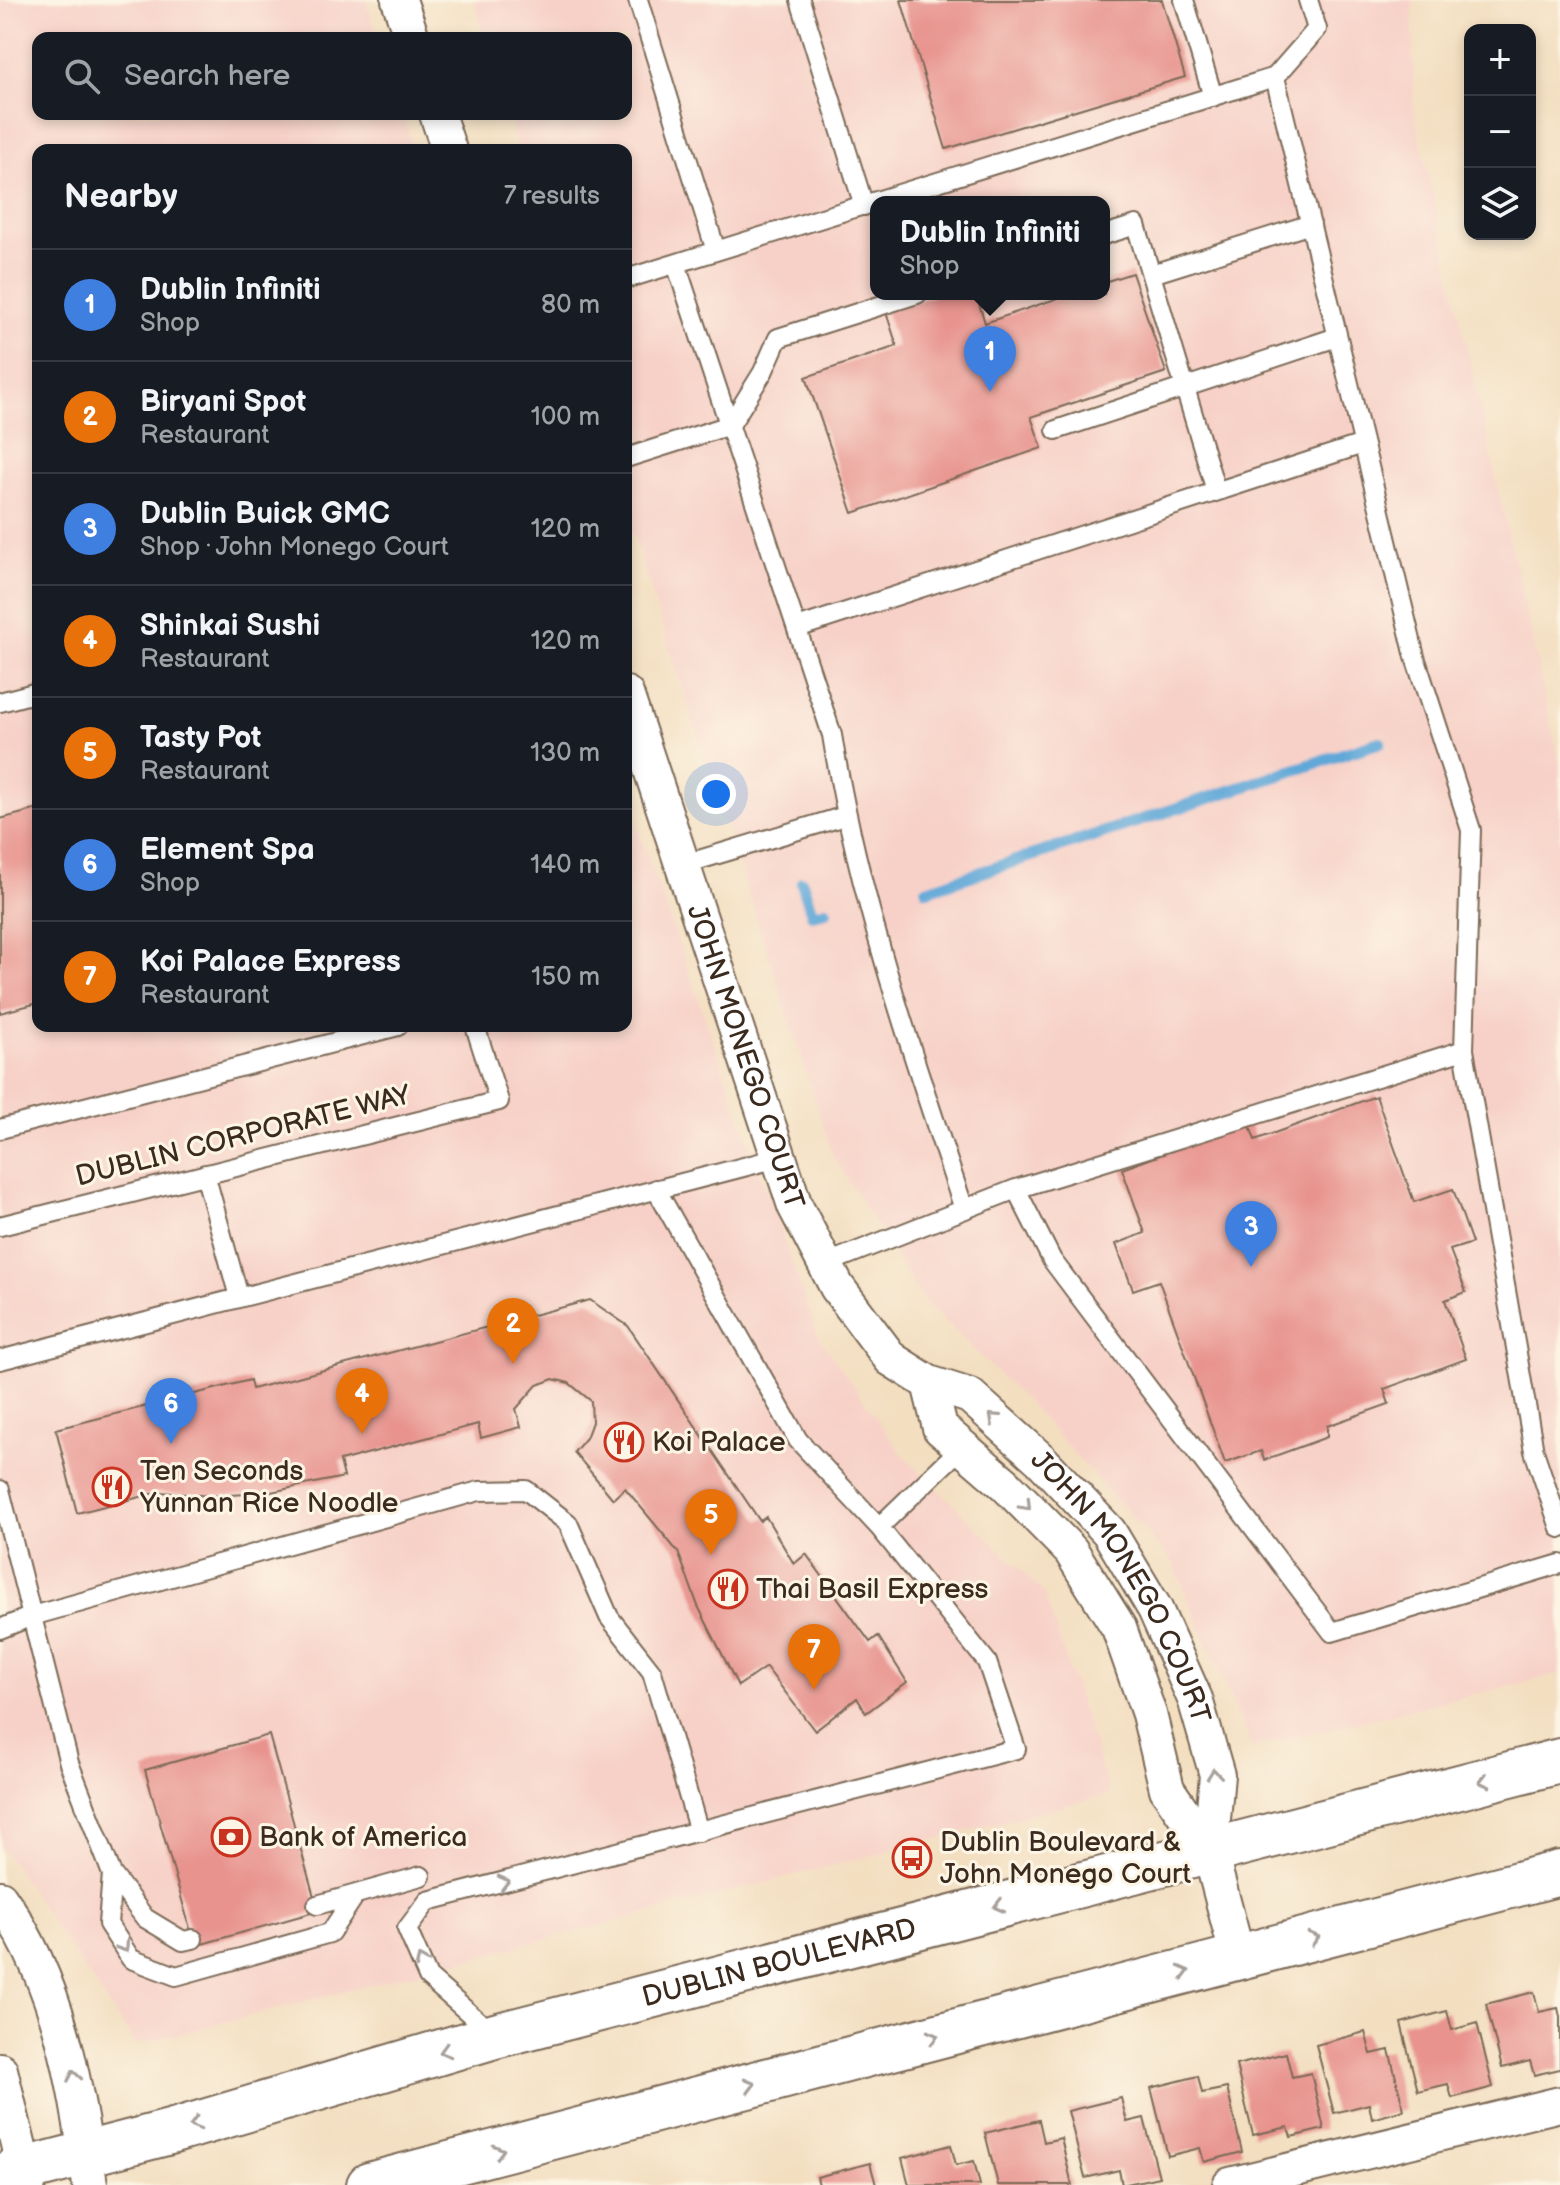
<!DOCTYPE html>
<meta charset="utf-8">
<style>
:root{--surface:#171b24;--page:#20242c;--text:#f1f3f6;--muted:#9ea1a6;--line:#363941;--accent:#db2777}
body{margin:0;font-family:"Balsamiq Sans",sans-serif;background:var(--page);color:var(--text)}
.controls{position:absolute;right:24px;top:24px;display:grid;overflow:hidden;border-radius:16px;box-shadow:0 4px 12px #0003}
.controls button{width:72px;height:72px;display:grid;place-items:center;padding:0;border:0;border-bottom:2px solid var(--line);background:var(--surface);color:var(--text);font:40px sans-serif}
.you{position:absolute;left:716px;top:794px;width:28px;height:28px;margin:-20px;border:6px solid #fff;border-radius:50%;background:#1a73e8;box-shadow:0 0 0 12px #1a73e833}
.badge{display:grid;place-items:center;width:52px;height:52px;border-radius:50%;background:var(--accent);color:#fff;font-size:26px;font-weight:700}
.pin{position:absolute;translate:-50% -66px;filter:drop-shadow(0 2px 4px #0008)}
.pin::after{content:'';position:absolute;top:42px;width:28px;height:24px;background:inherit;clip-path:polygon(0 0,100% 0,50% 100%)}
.popup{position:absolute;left:870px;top:196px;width:240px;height:104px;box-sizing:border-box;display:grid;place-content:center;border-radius:16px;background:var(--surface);filter:drop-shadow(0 2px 6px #0005);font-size:26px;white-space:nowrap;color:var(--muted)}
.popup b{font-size:30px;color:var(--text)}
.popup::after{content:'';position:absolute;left:50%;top:100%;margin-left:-16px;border:16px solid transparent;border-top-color:var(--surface)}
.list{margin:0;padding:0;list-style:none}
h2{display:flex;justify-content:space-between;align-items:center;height:104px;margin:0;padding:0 32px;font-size:34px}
h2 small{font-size:26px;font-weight:400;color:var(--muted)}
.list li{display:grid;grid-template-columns:52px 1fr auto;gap:24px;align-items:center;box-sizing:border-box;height:112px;padding:0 32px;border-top:2px solid var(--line)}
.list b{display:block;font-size:30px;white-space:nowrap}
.list p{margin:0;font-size:26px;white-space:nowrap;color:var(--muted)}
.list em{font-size:26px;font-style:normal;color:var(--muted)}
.icon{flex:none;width:44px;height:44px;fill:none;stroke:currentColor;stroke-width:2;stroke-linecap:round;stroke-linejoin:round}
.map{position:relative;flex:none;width:1560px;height:2185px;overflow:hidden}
.search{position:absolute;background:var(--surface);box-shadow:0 4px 12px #0003;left:32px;top:32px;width:600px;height:88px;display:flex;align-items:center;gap:20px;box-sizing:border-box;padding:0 28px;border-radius:16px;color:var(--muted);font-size:30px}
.panel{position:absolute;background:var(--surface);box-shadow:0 4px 12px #0003;left:32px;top:144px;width:600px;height:888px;border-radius:16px}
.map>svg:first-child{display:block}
</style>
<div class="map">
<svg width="1560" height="2185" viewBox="0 0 1560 2185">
<rect width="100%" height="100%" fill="#fcf5e5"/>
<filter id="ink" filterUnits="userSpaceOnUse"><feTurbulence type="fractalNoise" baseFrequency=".0125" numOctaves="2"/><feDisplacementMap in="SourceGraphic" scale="16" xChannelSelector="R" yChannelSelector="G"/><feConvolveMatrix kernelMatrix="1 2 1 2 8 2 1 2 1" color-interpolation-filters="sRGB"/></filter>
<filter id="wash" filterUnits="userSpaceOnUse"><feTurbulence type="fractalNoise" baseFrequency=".006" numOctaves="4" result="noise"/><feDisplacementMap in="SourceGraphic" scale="32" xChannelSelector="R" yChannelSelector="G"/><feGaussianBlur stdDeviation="1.8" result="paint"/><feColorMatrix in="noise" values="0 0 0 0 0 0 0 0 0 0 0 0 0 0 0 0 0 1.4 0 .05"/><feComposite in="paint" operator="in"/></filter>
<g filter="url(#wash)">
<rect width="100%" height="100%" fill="#f3dec0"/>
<path fill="#f7d1c8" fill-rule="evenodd" d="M0 0H366L378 38H38V114H403L414 150H38V1026H626V795L818 1336 902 1454 1044 1593 1110 1794 136 2045 0 1846Z
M474 0H1413V105L1560 765V1674L1252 1747 1172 1561 1030 1405 922 1299 833 1156 626 513V150H518L508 114H626V38H485ZM876 202H1104V294H876Z"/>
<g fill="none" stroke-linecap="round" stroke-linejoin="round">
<path stroke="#61a8d8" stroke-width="12" d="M802 882 812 914 826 911
M927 890 1380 742"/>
</g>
<g id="blocks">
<path fill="#e8938e" d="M901 0H1162L1185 77 946 149Z
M1132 273 1166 372 1031 417 1042 448 853 513 806 377 897 346 886 312 938 294H976L985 323 1070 294H1104V282Z
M38 809V1003L0 1013V819Z
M1376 1096 1414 1202 1453 1189 1472 1243 1450 1250 1466 1292 1445 1300 1466 1359 1384 1389 1389 1404 1327 1426V1437L1264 1460 1261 1451 1225 1463 1159 1281 1133 1290 1116 1244 1145 1233 1122 1169 1249 1123 1255 1140Z
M590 1300 628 1326 760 1521 766 1517 794 1564 806 1554 870 1642 878 1636 907 1682 866 1713 857 1698 815 1731 766 1667 738 1686 698 1606 678 1552 625 1488 613 1499 574 1452 586 1438 592 1422 591 1401 569 1383 553 1379 537 1385 516 1409 521 1427 481 1438 478 1424 340 1461 344 1477 266 1493 211 1496 160 1492 77 1513 56 1429 250 1380 252 1389Z
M269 1735 318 1911 195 1946 145 1770Z
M1534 1992 1539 2012 1558 2008 1560 2017V2069L1534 2075 1530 2061 1502 2068 1486 2004Z
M1447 2011 1452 2030 1477 2023 1493 2087 1452 2098 1448 2084 1418 2091 1401 2023Z
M1365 2032 1371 2054 1389 2050 1404 2110 1372 2119 1369 2104 1334 2113 1316 2045Z
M1286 2053 1292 2077 1311 2073 1324 2129 1291 2137 1288 2127 1253 2135 1236 2065Z
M1198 2076 1202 2093 1227 2088 1242 2152 1204 2162 1200 2148 1168 2156 1151 2088Z
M1121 2098 1127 2122 1144 2118 1159 2177 1122 2185 1119 2170 1085 2178 1068 2111Z
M1039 2120 1044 2142 1061 2138 1072 2185H998L985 2133Z
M951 2145 956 2165 974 2161 980 2185H909L902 2158Z
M870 2163 876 2185H819L817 2177Z"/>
</g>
</g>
<g filter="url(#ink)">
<use href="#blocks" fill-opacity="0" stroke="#7b6957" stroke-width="2"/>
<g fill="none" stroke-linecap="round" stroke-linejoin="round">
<defs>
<path id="lane" d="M638 0 716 251
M800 0 864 206
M1184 0 1213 97
M1275 77 1415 657 1471 830 1464 1050 1534 1451 1560 1528
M1104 235 1136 225 1216 491
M676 264 832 735C858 897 912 1054 964 1209
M1152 274 1311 224
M626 279 1275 77 1317 29 1308 0
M1056 430 1337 337
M626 458 730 425 763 372 778 338 917 294
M797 628 1363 444
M0 702 38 692
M682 865 845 816
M0 1129 398 1026
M205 1174 239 1297
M1016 1189 1052 1260 1332 1632 1560 1564
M0 1226 499 1101 475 1026
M825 1264 1016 1189 1464 1050
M0 1360 778 1158
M0 1490 69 1763 112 1874 145 1918 183 1941 193 1939
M879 1527 961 1448
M0 1629 32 1616 479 1491 526 1490 568 1523 609 1617 652 1672 699 1832
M112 1874 108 1924 131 1959 176 1976 330 1933 356 1894
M317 1905 421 1876
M494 2035 428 1977 407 1929 428 1901 1016 1749 987 1662 879 1527 798 1440 656 1189"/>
<g id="street">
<path d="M399 0 412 38"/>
<path d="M437 114 449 150"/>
<path id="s1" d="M626 694 795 1206 837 1287 891 1359 929 1383 970 1396 1041 1460 1109 1532 1155 1609 1195 1699 1217 1775 1210 1852"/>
<path d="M929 1383 940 1428 1005 1484 1071 1551 1119 1628 1149 1714 1167 1789 1210 1852 1238 1958"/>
<path d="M0 1898C59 1981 77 2086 90 2185"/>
<path d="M0 2070 28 2185"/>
<path d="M1230 2185 1560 2104"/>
</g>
<g id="primary">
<path id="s2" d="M0 2176 170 2132 495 2036 1560 1761"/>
<path d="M369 2185 1560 1873"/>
</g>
</defs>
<use href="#lane" stroke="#7b6957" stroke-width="22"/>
<use href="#street" stroke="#7b6957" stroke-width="38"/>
<use href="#primary" stroke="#7b6957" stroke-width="48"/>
<use href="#lane" stroke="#fff" stroke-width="18"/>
<use href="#street" stroke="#fff" stroke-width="34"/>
<use href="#primary" stroke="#fff" stroke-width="44"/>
</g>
<defs><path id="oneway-chevron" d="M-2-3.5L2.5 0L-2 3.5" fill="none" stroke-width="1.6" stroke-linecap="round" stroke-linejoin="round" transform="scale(2)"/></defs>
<g stroke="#a79f9a">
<use href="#oneway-chevron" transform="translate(994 1418) rotate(-138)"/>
<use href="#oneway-chevron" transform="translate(1026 1505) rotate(46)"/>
<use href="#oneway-chevron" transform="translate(1214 1774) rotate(-96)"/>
<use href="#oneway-chevron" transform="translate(1484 1781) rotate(166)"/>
<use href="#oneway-chevron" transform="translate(504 1882) rotate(-14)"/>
<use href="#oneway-chevron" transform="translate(999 1906) rotate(166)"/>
<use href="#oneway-chevron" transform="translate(1314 1938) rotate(-15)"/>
<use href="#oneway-chevron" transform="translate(124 1947) rotate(56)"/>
<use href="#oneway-chevron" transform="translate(421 1961) rotate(-114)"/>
<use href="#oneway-chevron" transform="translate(1184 1972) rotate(-15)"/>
<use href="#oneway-chevron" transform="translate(933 2037) rotate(-15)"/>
<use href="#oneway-chevron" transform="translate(445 2051) rotate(164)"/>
<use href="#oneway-chevron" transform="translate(74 2076) rotate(-100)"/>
<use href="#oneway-chevron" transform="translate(750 2085) rotate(-15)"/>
<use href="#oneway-chevron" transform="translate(195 2124) rotate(164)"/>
<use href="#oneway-chevron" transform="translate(499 2151) rotate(-15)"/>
</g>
</g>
<defs>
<symbol id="restaurant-ring" viewBox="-11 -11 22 22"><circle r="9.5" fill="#fcf5e5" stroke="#c8321e" stroke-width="1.5"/><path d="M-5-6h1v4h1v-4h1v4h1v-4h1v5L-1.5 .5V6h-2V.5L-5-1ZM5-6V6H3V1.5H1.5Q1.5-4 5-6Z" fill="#c8321e"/></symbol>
<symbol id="bank-ring" viewBox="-11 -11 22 22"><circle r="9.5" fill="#fcf5e5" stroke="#c8321e" stroke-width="1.5"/><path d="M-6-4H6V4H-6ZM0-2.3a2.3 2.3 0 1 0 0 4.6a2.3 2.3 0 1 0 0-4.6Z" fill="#c8321e"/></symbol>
<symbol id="bus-ring" viewBox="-11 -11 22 22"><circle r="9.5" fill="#fcf5e5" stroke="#c8321e" stroke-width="1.5"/><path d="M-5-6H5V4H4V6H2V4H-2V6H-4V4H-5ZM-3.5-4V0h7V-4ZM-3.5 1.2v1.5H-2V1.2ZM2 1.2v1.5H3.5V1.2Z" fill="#c8321e"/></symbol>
</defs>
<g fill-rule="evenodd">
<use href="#restaurant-ring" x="602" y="1420" width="44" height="44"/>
<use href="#restaurant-ring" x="90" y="1465" width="44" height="44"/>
<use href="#restaurant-ring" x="706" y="1567" width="44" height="44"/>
<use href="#bank-ring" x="209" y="1815" width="44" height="44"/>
<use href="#bus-ring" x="890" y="1836" width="44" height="44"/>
</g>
<g text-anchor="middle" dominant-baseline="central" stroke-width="6" stroke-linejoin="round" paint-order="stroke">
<g font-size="28" fill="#3b2a1e" stroke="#fcf5e5">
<text stroke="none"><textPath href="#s1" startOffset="382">JOHN MONEGO COURT</textPath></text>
<text transform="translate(243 1136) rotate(-14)">DUBLIN CORPORATE WAY</text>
<text stroke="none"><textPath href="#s1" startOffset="1056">JOHN MONEGO COURT</textPath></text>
<text stroke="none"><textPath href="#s2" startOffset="808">DUBLIN BOULEVARD</textPath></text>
</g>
<g font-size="28" fill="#3b2a1e" stroke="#fcf5e5" text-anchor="start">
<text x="652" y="1442">Koi Palace</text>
<text x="140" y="1471">Ten Seconds<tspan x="140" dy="32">Yunnan Rice Noodle</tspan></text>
<text x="756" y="1589">Thai Basil Express</text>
<text x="259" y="1837">Bank of America</text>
<text x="940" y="1842">Dublin Boulevard &amp;<tspan x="940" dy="32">John Monego Court</tspan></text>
</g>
</g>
</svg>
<div class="controls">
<button>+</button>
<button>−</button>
<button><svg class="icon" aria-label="layers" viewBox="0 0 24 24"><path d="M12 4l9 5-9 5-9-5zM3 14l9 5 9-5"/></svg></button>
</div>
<div class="you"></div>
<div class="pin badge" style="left:990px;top:392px;background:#3f7fe0">1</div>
<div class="popup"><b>Dublin Infiniti</b>Shop</div>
<div class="pin badge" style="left:513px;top:1364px;background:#e8710a">2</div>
<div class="pin badge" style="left:1251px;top:1267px;background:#3f7fe0">3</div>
<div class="pin badge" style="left:362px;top:1434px;background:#e8710a">4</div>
<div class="pin badge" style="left:711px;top:1555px;background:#e8710a">5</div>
<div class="pin badge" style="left:171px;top:1444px;background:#3f7fe0">6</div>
<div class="pin badge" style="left:814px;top:1690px;background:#e8710a">7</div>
<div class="search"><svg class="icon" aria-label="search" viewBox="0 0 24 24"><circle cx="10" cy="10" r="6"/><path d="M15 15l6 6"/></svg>Search here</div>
<section class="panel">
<h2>Nearby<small>7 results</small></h2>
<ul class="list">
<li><span class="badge" style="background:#3f7fe0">1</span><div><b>Dublin Infiniti</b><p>Shop</p></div><em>80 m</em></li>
<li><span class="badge" style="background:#e8710a">2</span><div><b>Biryani Spot</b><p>Restaurant</p></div><em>100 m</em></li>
<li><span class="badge" style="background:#3f7fe0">3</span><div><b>Dublin Buick GMC</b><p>Shop · John Monego Court</p></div><em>120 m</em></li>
<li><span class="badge" style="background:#e8710a">4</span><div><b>Shinkai Sushi</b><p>Restaurant</p></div><em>120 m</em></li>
<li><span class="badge" style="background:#e8710a">5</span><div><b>Tasty Pot</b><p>Restaurant</p></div><em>130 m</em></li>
<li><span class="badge" style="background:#3f7fe0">6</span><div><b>Element Spa</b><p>Shop</p></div><em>140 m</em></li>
<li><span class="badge" style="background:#e8710a">7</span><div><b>Koi Palace Express</b><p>Restaurant</p></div><em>150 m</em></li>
</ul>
</section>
</div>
